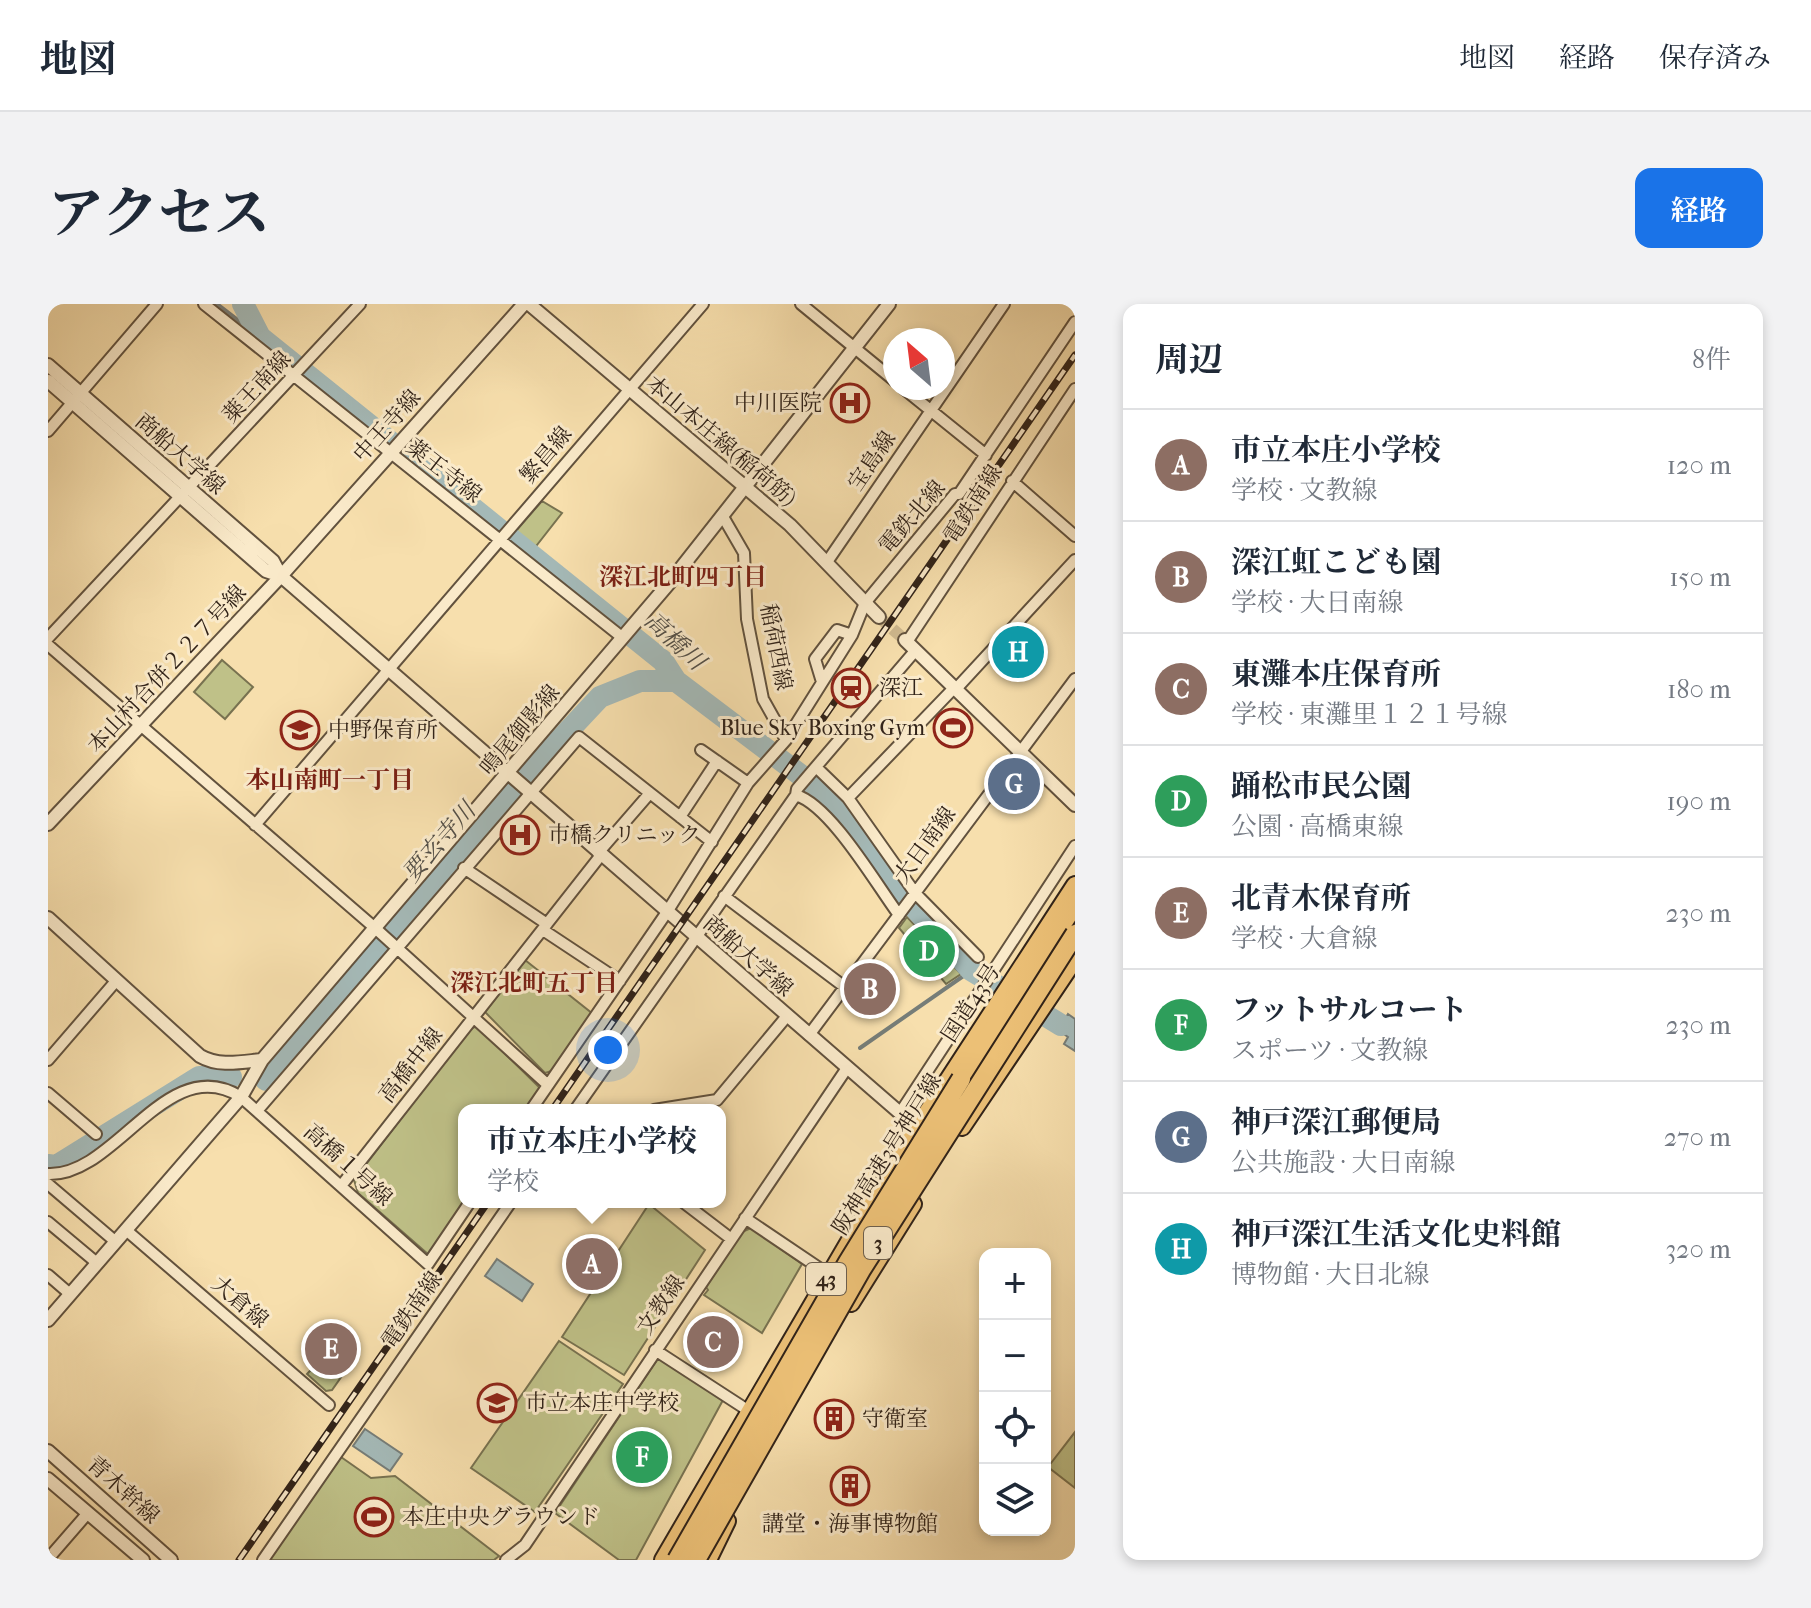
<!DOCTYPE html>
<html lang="ja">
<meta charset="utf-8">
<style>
:root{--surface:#fff;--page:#f2f2f3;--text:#1f2937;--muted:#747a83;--line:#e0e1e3;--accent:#1a73e8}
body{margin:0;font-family:"IM FELL French Canon","Noto Serif JP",serif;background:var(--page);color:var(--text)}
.controls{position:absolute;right:24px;bottom:24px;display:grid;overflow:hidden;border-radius:16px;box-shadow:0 4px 12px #0003}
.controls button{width:72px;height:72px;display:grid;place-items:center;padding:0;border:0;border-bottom:2px solid var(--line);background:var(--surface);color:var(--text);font:40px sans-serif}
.compass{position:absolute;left:835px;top:24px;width:72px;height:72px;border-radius:50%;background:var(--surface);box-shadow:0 4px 12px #0003;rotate:332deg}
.you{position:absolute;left:560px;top:746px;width:28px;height:28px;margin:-20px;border:6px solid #fff;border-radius:50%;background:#1a73e8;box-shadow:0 0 0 12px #1a73e833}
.badge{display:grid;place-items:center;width:52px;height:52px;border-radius:50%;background:var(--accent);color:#fff;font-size:26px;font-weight:700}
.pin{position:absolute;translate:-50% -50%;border:4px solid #fff;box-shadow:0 2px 8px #0006}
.popup{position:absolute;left:410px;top:800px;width:268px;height:104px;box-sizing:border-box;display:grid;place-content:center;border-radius:16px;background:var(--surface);filter:drop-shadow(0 2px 6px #0005);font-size:26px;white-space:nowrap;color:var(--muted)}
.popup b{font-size:30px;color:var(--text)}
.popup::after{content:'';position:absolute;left:50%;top:100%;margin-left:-16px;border:16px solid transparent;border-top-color:var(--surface)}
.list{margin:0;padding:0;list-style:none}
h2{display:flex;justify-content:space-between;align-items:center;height:104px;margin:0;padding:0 32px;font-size:34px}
h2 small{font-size:26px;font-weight:400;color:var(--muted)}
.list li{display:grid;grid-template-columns:52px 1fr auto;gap:24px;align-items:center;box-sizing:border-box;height:112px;padding:0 32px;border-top:2px solid var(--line)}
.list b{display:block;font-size:30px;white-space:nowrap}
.list p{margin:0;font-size:26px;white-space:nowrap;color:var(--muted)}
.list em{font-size:26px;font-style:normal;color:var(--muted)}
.icon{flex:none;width:44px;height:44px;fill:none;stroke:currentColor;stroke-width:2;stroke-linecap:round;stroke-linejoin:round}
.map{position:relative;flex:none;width:1027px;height:1256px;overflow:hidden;border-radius:16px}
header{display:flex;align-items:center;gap:48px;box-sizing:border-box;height:112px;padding:0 40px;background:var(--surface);border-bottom:2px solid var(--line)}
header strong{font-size:38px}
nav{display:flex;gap:44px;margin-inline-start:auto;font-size:28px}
.intro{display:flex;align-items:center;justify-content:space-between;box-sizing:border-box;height:192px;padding:0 48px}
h1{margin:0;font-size:56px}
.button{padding:20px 36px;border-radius:16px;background:var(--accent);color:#fff;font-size:28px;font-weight:700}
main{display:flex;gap:48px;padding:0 48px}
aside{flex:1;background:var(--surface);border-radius:16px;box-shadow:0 4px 12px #0003}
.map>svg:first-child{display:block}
</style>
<header>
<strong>地図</strong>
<nav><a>地図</a><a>経路</a><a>保存済み</a></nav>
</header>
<div class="intro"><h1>アクセス</h1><a class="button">経路</a></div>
<main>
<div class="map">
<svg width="1027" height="1256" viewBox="0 0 1027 1256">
<rect width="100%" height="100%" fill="#f7dfad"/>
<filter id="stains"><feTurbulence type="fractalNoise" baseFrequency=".0025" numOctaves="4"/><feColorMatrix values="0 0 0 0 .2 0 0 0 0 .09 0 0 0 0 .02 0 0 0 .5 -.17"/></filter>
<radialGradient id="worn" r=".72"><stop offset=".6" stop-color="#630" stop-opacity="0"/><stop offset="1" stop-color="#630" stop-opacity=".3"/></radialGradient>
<path fill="#bfc188" stroke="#787250" stroke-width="2" d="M494 197 514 209 485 246 467 228Z
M174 356 205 383 177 415 146 388Z
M859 613 913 670 898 680 851 624Z
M477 656 545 710 507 766 497 769 437 708Z
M429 722 494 786 480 806H416V898L381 951 310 889 306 876 422 725Z
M601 900 657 946 576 1071 514 1033Z
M703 924 754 960 714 1029 656 991 660 986 658 983 694 928Z
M511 1037 575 1080 487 1208 423 1164Z
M285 1043 293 1050 299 1045 308 1052 284 1086 278 1087 259 1070Z
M611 1053 675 1096 588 1256H571L507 1209Z
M1027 1128V1184L1000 1163Z
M293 1153 323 1174 347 1172 451 1252 446 1256H221Z"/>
<path fill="#a4b9b7" stroke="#767d78" stroke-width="2" d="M1020 710 1027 715V747L1016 740 1020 733 1010 726Z
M449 955 485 980 474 997 437 972Z
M317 1125 354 1150 342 1167 305 1142Z"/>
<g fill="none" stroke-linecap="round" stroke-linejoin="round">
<path stroke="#767d78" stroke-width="4" d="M169 0 212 33
M812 744 924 666"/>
<path stroke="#a4b9b7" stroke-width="22" d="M195 0 212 33 615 357 628 377 779 491 838 572 923 666 1013 721
M218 776 491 458 552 393 592 377H628
M0 861 8 862 151 773H183"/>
<path stroke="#cfb98f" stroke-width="12" stroke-dasharray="12 6" stroke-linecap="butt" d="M831 313 857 336"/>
<defs>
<path id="minor" d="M156 0 575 334
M753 0 847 77
M855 84 938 151
M0 127 109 0
M964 177 1027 232
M674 211 696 249 699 315 715 395 738 436
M779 258 956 0
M0 334 312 0
M859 338 1027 85
M0 341 327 624 500 781
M774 378 767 355 789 326 804 331
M907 386 1027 256
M653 446 700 479
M768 463 800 494 867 589 930 653
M748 491C783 502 828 580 851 611
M800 494 905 385
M632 513 669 457
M207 521 655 0
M550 549 602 489
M416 564 499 620
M676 592 798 684
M495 626 572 677
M761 731 1027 375
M0 756 68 677
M0 789 48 830
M483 806 619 608 700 479 738 436 804 331 817 299 907 190H911L1027 18
M527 806 748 491 749 485 867 347
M606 806 669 796 739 712
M209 807 531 433 664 538
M852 809 1027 542
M0 870C68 873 119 746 193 793L380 960 422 898
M0 880 68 938
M293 882 553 551
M635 898 682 934
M697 914 780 970
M0 918 49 959
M78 926 281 1101
M0 971 22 990
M607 1046 701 1107
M0 1255 39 1210
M215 1256 463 898
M458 1256 477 1241 799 764"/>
<path id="tertiary" d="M481 0 742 221 831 313
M0 61 225 257 233 272 852 809 876 824
M0 77 218 267 233 272
M857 336 1027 501
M0 520 233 272 476 0
M0 614 152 752C171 763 193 758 214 756
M0 1016 193 793 214 756 622 278 841 0
M0 1147 123 1256
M0 1175 95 1256"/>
<path id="trunk" d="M914 823 1027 655
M803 999 865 900
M615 1256 857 842 1027 581
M660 1256 679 1217"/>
<path id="motorway" d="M913 775 1027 600"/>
</defs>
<use href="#minor" stroke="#62523e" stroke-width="14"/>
<use href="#tertiary" stroke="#62523e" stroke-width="16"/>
<use href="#trunk" stroke="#312319" stroke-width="20"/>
<use href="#motorway" stroke="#312319" stroke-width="22"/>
<use href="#minor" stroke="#faeaca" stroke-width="10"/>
<use href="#tertiary" stroke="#faeaca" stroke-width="12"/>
<use href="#trunk" stroke="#ecc076" stroke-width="16"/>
<use href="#motorway" stroke="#ecc076" stroke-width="18"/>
<defs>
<path id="rail" d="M504 806 1027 51
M191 1256 440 898"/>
</defs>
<use href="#rail" stroke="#312319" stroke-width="7"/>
<use href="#rail" stroke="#faeaca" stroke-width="4" stroke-dasharray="12" stroke-linecap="butt"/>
<defs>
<path id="motorway-bridge" d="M629 1256 800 958 913 775
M648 1256 813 966 1027 630"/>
</defs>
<use href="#motorway-bridge" stroke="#312319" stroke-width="22" stroke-linecap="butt"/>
<use href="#motorway-bridge" stroke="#ecc076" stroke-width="18"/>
</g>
<defs>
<symbol id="hospital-ring" viewBox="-11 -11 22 22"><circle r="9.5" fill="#faeaca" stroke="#8f2418" stroke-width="1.5"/><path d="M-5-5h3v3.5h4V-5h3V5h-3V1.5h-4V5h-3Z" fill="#8f2418"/></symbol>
<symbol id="station-ring" viewBox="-11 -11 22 22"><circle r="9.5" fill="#faeaca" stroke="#8f2418" stroke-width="1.5"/><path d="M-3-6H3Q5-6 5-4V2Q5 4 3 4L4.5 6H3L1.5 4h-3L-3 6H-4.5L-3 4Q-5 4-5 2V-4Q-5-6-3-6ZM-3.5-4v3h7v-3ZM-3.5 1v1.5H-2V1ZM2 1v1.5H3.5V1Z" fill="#8f2418"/></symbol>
<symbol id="stadium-ring" viewBox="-11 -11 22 22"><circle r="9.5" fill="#faeaca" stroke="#8f2418" stroke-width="1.5"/><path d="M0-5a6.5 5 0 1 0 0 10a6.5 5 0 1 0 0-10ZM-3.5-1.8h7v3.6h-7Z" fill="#8f2418"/></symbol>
<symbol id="school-ring" viewBox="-11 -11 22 22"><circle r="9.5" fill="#faeaca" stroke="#8f2418" stroke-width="1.5"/><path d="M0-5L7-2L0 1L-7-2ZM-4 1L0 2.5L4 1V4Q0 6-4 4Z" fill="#8f2418"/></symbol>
<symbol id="building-ring" viewBox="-11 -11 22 22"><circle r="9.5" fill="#faeaca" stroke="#8f2418" stroke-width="1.5"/><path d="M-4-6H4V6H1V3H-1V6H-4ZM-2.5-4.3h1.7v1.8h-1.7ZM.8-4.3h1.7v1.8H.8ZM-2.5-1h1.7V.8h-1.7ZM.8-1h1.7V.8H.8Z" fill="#8f2418"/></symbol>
</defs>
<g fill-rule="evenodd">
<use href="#hospital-ring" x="780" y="77" width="44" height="44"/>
<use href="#station-ring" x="781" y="362" width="44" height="44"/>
<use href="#stadium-ring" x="883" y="402" width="44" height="44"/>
<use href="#school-ring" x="230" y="404" width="44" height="44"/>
<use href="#hospital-ring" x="450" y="509" width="44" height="44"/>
<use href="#school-ring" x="427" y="1077" width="44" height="44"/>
<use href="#building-ring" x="764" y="1093" width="44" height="44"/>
<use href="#building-ring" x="780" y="1160" width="44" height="44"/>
<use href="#stadium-ring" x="304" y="1191" width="44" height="44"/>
</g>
<g text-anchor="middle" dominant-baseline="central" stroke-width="6" stroke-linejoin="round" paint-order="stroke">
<g fill="#faeaca" stroke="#6d5f4e" stroke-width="2">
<rect x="816" y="923" width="28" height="32" rx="6"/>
<rect x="758" y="959" width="40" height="32" rx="6"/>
</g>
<g font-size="20" font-weight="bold" fill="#312319">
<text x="830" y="939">3</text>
<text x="778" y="975">43</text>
</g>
<g font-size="22" fill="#312319" stroke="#faeaca">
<text transform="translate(209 83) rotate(-47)">薬王南線</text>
<text transform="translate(339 122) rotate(-48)">中王寺線</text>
<text transform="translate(673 137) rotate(40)">本山本庄線(稲荷筋)</text>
<text transform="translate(132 150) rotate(41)">商船大学線</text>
<text transform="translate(498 151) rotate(-50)">繁昌線</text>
<text transform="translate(824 157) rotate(-56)">宝島線</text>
<text transform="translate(396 167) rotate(38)">薬王寺線</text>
<text transform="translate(925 200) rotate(-57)">電鉄南線</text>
<text transform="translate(864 213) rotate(-49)">電鉄北線</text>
<text transform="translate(728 343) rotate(79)">稲荷西線</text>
<text transform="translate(119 365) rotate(-47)">本山村合併２２７号線</text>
<text transform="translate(472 426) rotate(-50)">鳴尾御影線</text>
<text transform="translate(877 541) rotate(-54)">大日南線</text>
<text transform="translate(700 652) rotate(41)">商船大学線</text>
<text transform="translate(923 699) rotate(-57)">国道43号</text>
<text transform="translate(363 761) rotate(-52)">高橋中線</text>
<text transform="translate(839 850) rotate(-58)">阪神高速3号神戸線</text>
<text transform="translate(300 861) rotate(42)">高橋１号線</text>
<text transform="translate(192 998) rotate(41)">大倉線</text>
<text transform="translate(613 1001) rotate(-56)">文教線</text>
<text transform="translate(364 1006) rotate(-55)">電鉄南線</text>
<text transform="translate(75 1186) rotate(42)">青木幹線</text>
</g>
<g font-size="22" fill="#312319" stroke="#faeaca" text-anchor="start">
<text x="774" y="99" text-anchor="end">中川医院</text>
<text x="831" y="384">深江</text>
<text x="877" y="424" text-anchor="end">Blue Sky Boxing Gym</text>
<text x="280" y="426">中野保育所</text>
<text x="500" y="531">市橋クリニック</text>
<text x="477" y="1099">市立本庄中学校</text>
<text x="814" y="1115">守衛室</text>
<text x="354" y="1213">本庄中央グラウンド</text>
<text x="802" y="1220" text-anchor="middle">講堂・海事博物館</text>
</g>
<g font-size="24" font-weight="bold" fill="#7a1f14" stroke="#faeaca">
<text x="635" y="273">深江北町四丁目</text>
<text x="282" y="476">本山南町一丁目</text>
<text x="486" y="679">深江北町五丁目</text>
</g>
<g font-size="24" font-style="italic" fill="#545048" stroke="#faeaca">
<text transform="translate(627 337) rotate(43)">高橋川</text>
<text transform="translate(391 538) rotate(-49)">要玄寺川</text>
</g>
</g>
<rect width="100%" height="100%" filter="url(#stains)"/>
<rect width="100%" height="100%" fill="url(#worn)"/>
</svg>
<div class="controls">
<button>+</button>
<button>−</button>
<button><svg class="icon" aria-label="locate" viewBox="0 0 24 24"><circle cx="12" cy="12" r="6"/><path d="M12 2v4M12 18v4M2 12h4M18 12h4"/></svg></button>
<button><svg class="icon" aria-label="layers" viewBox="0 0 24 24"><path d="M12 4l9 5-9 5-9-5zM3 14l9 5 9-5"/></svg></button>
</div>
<svg class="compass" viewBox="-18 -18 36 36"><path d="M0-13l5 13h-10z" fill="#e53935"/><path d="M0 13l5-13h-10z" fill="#747a83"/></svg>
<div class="you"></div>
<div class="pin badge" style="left:544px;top:960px;background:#8d6e63">A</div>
<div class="popup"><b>市立本庄小学校</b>学校</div>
<div class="pin badge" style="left:822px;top:685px;background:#8d6e63">B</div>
<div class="pin badge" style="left:665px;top:1038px;background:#8d6e63">C</div>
<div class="pin badge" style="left:881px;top:647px;background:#2e9e5b">D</div>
<div class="pin badge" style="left:283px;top:1045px;background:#8d6e63">E</div>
<div class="pin badge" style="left:594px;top:1153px;background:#2e9e5b">F</div>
<div class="pin badge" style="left:966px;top:480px;background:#5c6f8a">G</div>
<div class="pin badge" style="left:970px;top:348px;background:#0f9aa8">H</div>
</div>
<aside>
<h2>周辺<small>8件</small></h2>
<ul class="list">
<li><span class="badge" style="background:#8d6e63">A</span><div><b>市立本庄小学校</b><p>学校 · 文教線</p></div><em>120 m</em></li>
<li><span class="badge" style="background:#8d6e63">B</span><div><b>深江虹こども園</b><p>学校 · 大日南線</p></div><em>150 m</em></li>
<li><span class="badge" style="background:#8d6e63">C</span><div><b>東灘本庄保育所</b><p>学校 · 東灘里１２１号線</p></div><em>180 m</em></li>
<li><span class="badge" style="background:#2e9e5b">D</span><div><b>踊松市民公園</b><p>公園 · 高橋東線</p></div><em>190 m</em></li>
<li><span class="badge" style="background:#8d6e63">E</span><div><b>北青木保育所</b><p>学校 · 大倉線</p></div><em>230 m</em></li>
<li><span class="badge" style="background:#2e9e5b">F</span><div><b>フットサルコート</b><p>スポーツ · 文教線</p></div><em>230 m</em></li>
<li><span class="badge" style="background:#5c6f8a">G</span><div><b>神戸深江郵便局</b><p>公共施設 · 大日南線</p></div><em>270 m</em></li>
<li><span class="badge" style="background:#0f9aa8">H</span><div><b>神戸深江生活文化史料館</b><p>博物館 · 大日北線</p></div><em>320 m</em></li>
</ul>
</aside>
</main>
